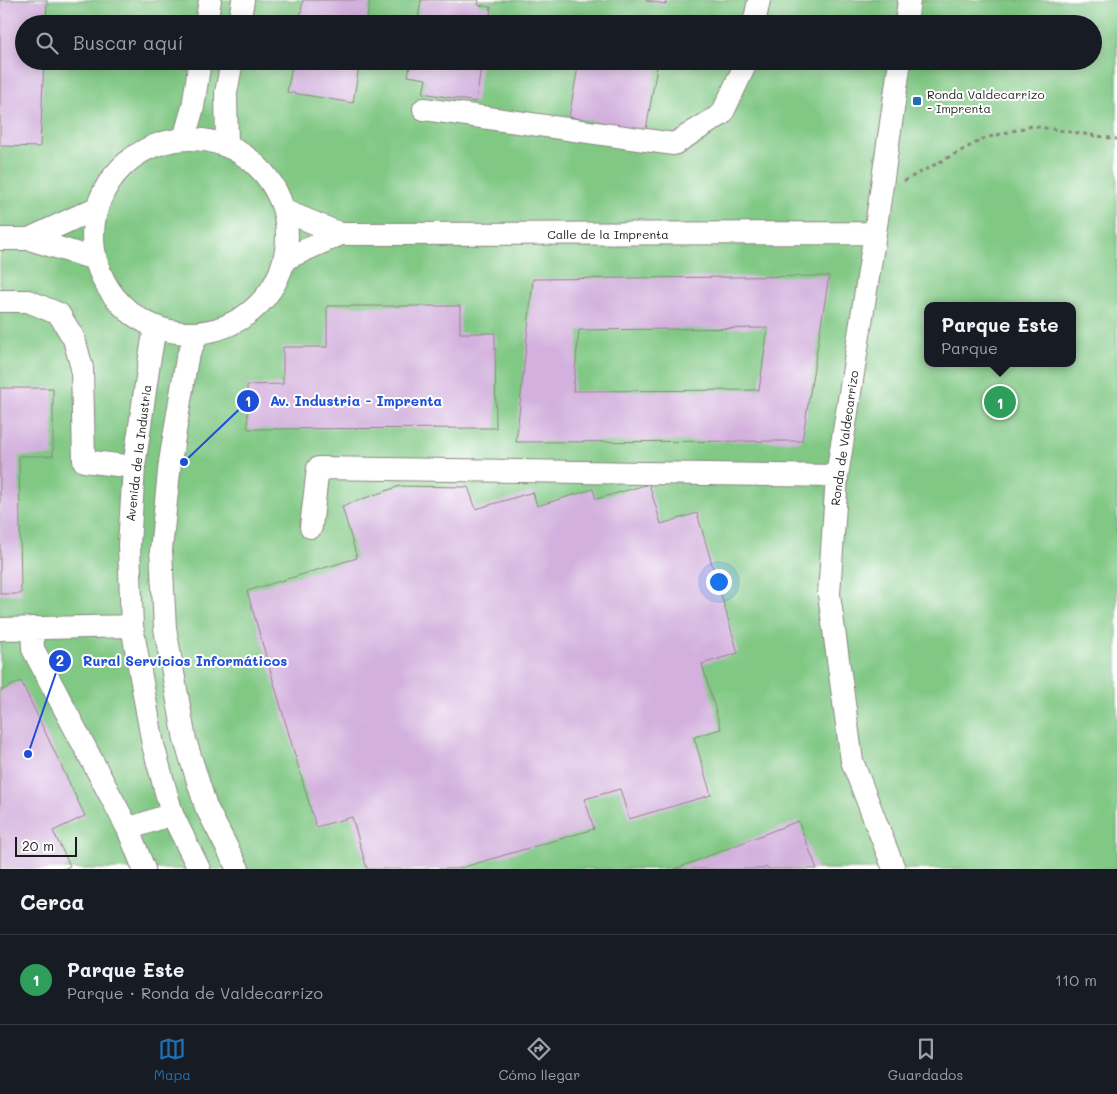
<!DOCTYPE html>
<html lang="es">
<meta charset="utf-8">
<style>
:root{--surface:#171b24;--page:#20242c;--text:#f1f3f6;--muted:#9ea1a6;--line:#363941;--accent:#1f6fb2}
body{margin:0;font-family:Mali,sans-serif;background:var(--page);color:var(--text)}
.scale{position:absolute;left:15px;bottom:12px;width:62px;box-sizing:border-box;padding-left:5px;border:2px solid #1c1c1c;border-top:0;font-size:14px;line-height:18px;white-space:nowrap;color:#1c1c1c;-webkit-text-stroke:4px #fff;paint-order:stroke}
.you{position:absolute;left:718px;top:581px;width:18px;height:18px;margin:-12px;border:4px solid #fff;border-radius:50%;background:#1a73e8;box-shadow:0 0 0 8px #1a73e833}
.badge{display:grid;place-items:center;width:32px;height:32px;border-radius:50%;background:var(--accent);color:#fff;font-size:16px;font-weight:700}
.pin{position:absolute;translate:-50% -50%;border:2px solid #fff;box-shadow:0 1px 5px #0006}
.popup{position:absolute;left:924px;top:302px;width:152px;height:65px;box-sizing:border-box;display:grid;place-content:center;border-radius:10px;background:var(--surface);filter:drop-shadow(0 1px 4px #0005);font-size:16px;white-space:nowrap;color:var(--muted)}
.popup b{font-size:19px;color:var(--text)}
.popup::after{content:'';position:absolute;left:50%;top:100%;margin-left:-10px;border:10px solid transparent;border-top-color:var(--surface)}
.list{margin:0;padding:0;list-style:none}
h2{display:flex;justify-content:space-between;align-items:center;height:65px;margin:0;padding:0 20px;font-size:21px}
h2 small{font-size:16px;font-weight:400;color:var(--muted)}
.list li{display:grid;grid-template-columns:32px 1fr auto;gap:15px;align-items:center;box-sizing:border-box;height:90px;padding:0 20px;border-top:1px solid var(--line)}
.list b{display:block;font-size:19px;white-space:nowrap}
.list p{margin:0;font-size:16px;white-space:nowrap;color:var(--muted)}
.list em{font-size:16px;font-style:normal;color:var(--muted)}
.icon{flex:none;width:28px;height:28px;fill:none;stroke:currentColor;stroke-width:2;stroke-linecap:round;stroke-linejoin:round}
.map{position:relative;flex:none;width:1117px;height:869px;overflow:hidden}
.search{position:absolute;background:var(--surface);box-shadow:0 2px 12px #0003;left:15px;right:15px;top:15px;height:55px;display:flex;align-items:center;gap:12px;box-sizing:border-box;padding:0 18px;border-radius:28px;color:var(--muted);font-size:19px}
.sheet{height:155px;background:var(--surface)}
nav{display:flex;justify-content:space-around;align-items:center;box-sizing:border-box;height:70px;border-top:1px solid var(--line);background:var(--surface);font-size:14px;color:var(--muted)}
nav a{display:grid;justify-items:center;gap:2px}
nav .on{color:var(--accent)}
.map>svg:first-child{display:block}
</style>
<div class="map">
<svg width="1117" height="869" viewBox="0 0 1117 869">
<rect width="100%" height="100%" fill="#fff"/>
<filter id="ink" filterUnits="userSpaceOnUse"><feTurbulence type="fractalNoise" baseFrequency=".02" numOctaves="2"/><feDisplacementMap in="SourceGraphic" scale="10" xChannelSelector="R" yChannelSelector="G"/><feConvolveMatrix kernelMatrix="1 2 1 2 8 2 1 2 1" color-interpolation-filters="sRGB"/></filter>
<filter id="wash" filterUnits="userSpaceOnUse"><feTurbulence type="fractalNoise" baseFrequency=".0096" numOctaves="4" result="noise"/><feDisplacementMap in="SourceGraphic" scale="20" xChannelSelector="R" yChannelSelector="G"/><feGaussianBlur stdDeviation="1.12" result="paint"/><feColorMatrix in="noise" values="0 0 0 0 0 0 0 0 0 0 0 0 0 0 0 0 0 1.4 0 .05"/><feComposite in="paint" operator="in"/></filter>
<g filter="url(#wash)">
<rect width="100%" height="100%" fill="#faf0e3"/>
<path fill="#80c884" stroke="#4e7250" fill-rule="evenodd" d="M0 0H1117V869H0ZM24 24H1093V61H24ZM928 306H1072V363H928Z"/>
<g id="blocks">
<path fill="#d3b0dd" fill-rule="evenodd" d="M0 0H47L46 24H24V61H44L40 147 0 146Z
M303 0H370L366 24H299Z
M421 0H479L478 5 491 7 489 24H417Z
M646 0H666V4L646 1Z
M293 61H360L353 103 287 92Z
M411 61H482L476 102 423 93 426 79 408 76Z
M579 61H658L646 130 569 117Z
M829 276 802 441 516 442 533 279ZM768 328 759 390 573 391 579 330Z
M327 306H460V333H495L496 428 248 429 247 385 283 384V347H327Z
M0 388H53V456H19L21 594H0Z
M649 484 661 524 697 513 738 653 702 664 721 729 694 737 711 795 629 819 620 789 585 799 594 829 457 869H367L352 817 316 827 247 591 357 558 342 506 400 486 468 487 476 509 533 492 537 506 593 489 596 499Z
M21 681 85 816 53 831 70 866 63 869H0V691Z
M798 821 817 869H768L767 867 763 869H675Z"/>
</g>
</g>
<g filter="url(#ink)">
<use href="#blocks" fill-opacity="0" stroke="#8b8680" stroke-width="1"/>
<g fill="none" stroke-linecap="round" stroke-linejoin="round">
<defs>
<path id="minor" d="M206 24 210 0
M239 24 243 0
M754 24 759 0
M906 24 909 0
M424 109 674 144 722 114 747 61
M184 139 193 107 200 61
M93 236a97 97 0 1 1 194 0a97 97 0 1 1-194 0Z
M227 145 226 93 232 61
M285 211 341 234 875 233
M0 239H29L95 259
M29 239 96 208
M285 259 341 234
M0 301H28L59 314 74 339 82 368 84 461 134 467
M155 327 149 363 134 467 129 545 132 626 153 745 172 814 199 869
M198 333 187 358 170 462 161 550 165 628 185 740 206 807 238 869
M311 527 318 468 837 476
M32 628 33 649 128 829 144 869
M0 629 132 626
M128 829 172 814
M894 869 852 761 829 594 837 476 875 233 900 61"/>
</defs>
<use href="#minor" stroke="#8b8680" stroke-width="24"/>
<path stroke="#8b8680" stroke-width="3" stroke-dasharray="4 4" stroke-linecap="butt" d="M904 181 985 138 1032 126 1117 139"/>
<use href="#minor" stroke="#fff" stroke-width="22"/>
</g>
</g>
<rect fill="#1f6fb2" stroke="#fff" stroke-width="2" x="912" y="96" width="10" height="10" rx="2.5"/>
<g text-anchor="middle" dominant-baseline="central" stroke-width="4" stroke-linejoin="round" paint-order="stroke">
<g font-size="12" fill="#1c1c1c" stroke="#fff" text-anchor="start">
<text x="927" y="94">Ronda Valdecarrizo<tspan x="927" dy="14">- Imprenta</tspan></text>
</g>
<g font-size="12" fill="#1c1c1c" stroke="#fff">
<text x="608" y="234">Calle de la Imprenta</text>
<text transform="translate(844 438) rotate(-82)">Ronda de Valdecarrizo</text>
<text transform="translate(138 453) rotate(-83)">Avenida de la Industria</text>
</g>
</g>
<path fill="none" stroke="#1d4ed8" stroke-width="2" d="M184 462L248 401M28 754L60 661"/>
<g fill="#1d4ed8" stroke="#fff" stroke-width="2">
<circle cx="184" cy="462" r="5"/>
<circle cx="28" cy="754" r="5"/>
<circle cx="248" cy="401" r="12"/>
<circle cx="60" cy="661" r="12"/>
</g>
<g font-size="15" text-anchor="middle" font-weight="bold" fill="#fff">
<text x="248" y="407">1</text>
<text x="60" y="666">2</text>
</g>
<g font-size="14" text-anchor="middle" font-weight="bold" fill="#1d4ed8" stroke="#fff" stroke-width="4" stroke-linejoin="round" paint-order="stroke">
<text x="356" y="406">Av. Industria - Imprenta</text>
<text x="185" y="666">Rural Servicios Informáticos</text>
</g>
</svg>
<div class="scale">20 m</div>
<div class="you"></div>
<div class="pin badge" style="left:1000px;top:402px;background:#2e9e5b">1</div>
<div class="popup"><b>Parque Este</b>Parque</div>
<div class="search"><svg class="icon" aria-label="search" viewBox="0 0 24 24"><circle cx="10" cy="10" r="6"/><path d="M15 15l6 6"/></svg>Buscar aquí</div>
</div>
<section class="sheet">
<h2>Cerca<small></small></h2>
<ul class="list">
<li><span class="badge" style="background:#2e9e5b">1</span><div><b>Parque Este</b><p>Parque · Ronda de Valdecarrizo</p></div><em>110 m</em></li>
</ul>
</section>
<nav>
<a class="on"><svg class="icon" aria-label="map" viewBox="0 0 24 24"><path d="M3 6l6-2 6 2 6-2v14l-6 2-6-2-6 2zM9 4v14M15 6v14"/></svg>Mapa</a>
<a><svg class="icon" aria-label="directions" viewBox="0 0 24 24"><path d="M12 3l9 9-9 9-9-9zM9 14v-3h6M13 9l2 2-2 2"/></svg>Cómo llegar</a>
<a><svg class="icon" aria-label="saved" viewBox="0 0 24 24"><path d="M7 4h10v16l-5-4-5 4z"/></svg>Guardados</a>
</nav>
